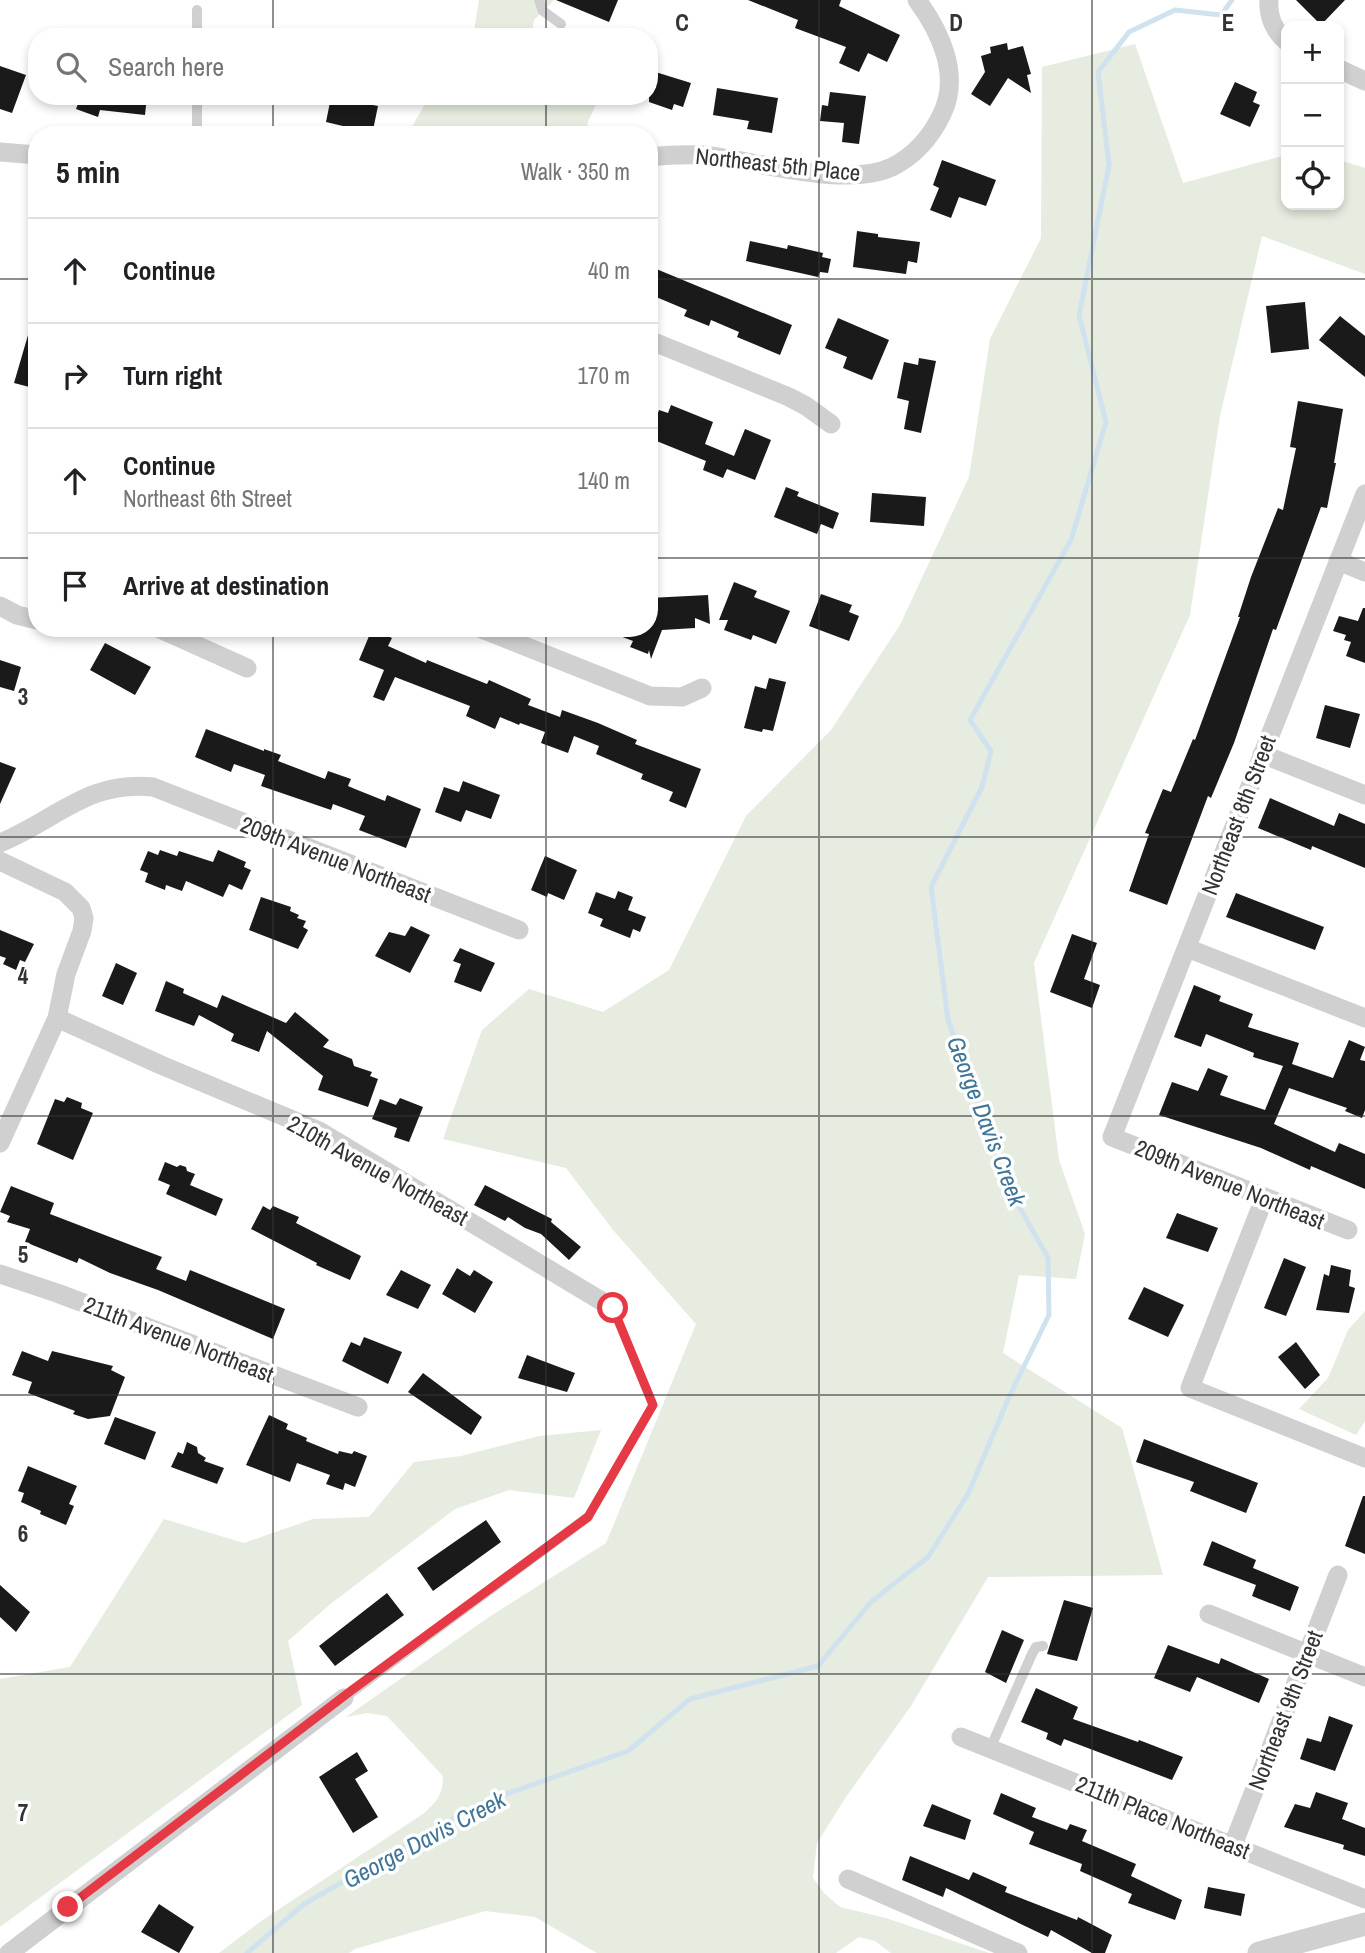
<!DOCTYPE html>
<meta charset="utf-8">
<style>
:root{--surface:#fff;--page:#f2f2f2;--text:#202124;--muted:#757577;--line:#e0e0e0}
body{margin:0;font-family:"Archivo Narrow",sans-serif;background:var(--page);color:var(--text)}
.controls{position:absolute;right:21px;top:21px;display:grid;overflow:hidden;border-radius:14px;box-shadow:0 4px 10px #0003}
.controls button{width:63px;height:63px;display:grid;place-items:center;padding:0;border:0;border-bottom:2px solid var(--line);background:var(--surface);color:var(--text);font:35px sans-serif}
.stop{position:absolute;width:21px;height:21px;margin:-16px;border:5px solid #e63946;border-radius:50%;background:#fff}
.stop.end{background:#e63946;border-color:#fff;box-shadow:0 2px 7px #0008}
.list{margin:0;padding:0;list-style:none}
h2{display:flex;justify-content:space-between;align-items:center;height:91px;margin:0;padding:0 28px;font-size:30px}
h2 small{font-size:23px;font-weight:400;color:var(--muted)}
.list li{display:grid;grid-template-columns:46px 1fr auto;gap:21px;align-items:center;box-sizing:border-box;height:105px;padding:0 28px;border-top:2px solid var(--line)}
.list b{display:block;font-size:26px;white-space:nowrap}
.list p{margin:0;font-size:23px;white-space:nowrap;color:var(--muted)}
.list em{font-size:23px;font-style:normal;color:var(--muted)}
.icon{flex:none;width:38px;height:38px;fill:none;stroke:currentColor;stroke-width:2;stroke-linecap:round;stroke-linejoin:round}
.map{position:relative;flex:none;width:1365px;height:1953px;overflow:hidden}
.search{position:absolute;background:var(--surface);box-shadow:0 4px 10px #0003;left:28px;top:28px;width:630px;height:77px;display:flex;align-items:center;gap:18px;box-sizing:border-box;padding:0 24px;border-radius:28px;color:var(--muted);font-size:26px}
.panel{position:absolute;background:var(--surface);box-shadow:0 4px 10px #0003;left:28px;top:126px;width:630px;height:511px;border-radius:28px}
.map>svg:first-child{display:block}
</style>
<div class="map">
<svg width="1365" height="1953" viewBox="0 0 1365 1953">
<rect width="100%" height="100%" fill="#fff"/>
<path fill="#e6ecdf" d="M479 0H554L534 20 531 37H473Z
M1135 44 1183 183 1286 155V205H1339V160L1365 168V274L1262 236 1220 416 1190 615 1034 963 1059 1160 1085 1234 1076 1279 1019 1275 1003 1353 1122 1428 1163 1575 988 1577 911 1706 846 1797 817 1843 813 1878 824 1893 840 1907 886 1918 989 1953H891L875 1941 859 1937 836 1953H597L535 1917 485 1911 355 1949 349 1953H219L264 1919 423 1814C437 1802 443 1794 443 1776L387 1716 367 1713 346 1717 489 1617 606 1543 696 1324 613 1230 566 1168 443 1139 482 1030 529 989 603 1012 669 970 746 816 831 730 900 625 969 477 990 339 1041 238 1042 67Z
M430 96H600L587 124 594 135H407Z
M1365 1311V1421L1356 1435 1299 1409 1328 1378 1348 1330Z
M601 1430 574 1498 509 1490 455 1509 328 1606 288 1641 302 1705 0 1927V1679L70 1667 164 1519 244 1543 313 1519 369 1517 414 1462 461 1456 539 1436Z"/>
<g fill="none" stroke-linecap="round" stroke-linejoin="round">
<path stroke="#cfe2ee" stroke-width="5" d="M247 1953 304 1904 481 1803 628 1751 690 1699 818 1666 871 1602 928 1557 968 1494 1009 1397 1049 1315 1048 1258 1006 1183 948 1020 931 887 982 787 991 751 970 720 1071 540 1106 422 1079 315 1109 165 1098 72 1129 32 1175 10 1221 15 1232 0"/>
</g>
<path fill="#1a1a1a" d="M556 0H618L609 22Z
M748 0H841L839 6 900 35 887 62 868 53 859 72 839 63 846 47 795 28 798 20Z
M1296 0H1345L1321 25Z
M1007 43 1008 50 1023 46 1031 74 1027 75 1031 93 1008 78 990 106 971 94 985 72 981 56 991 53 990 47Z
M0 66 26 75 12 113 0 109Z
M649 70 691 83 683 107 674 104 672 110 649 102Z
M1235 82 1257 92 1253 102 1260 105 1250 127 1220 114Z
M717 88 778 98 772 133 747 129 749 121 713 115Z
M830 92 866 96 859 144 842 142 844 123 820 121 822 105 828 106Z
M81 96H147L145 115 100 110 98 117 76 109Z
M331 97 378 106 372 135 346 132 347 127 326 122Z
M942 160 996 180 986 206 959 197 951 218 930 210 939 188 933 185Z
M857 231 878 234V237L920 242 917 263 908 261 906 274 853 267Z
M750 241 787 249 788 245 823 253 822 257 831 259 828 273 820 272 818 277 746 261Z
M649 266 792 325 780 355 737 337 739 332 711 320 709 326 684 316 687 310 649 294Z
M1305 302 1309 349 1271 353 1266 306Z
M1340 316 1365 336V377L1319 340Z
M33 318 37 319V389L14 383Z
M838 318 889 340 872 380 843 368 847 357 825 348Z
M919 358 936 361 921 433 904 429 909 401 897 398 904 362 918 365Z
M1298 401 1343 409 1334 463H1336L1327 508 1321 507 1276 630 1273 629 1234 743 1211 798 1208 796 1167 905 1129 891 1149 834 1145 833 1163 789 1171 792 1193 739 1195 740 1240 617H1238L1251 577 1278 508 1283 510 1296 448 1290 447Z
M671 405 713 422 705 444 734 456 745 429 771 440 755 480 727 469 723 478 703 470 706 461 649 438 659 410 668 413Z
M786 487 799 492 797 496 839 513 833 529 821 524 817 534 774 517Z
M872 493 926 497 924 526 870 522Z
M734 582 757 591 754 597 790 611 776 644 753 635 751 640 724 630 728 620H719Z
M821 594 852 605 849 612 859 616 849 641 809 626Z
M708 595 710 624 695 618V628L662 630 651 659 649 650 648 654 630 647 633 641 602 629 649 628V598Z
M1363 608H1365V663L1346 656 1351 642 1344 640 1346 635 1333 631 1339 616 1358 621Z
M372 629 392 638 388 646 426 663 427 660 487 684 489 680 531 699 528 705 560 717 562 710 598 723 637 740 635 744 701 769 686 808 669 801 673 792 641 779 643 774 596 754 599 746 574 736 568 753 541 743 545 732 520 723 519 725 500 717 495 729 466 716 470 706 395 677 384 701 373 697 384 670 359 660Z
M105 643 151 667 135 695 90 670Z
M0 660 21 667 14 691 0 687Z
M769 678 786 682 773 731 763 729 762 732 744 728 755 686 766 689Z
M1325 705 1360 714 1350 748 1316 738Z
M206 729 264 751V749L281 755 278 761 325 779 328 771 351 779 348 786 355 789 385 801 387 795 421 809 406 848 359 830 365 816 333 804 331 810 261 786 265 775 234 764 231 772 195 757Z
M0 762 16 768 0 804Z
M463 781 500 795 491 819 466 810 461 822 435 812 444 787 459 792Z
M1270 798 1334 826 1339 813 1365 824V868L1312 846 1311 850 1258 828Z
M160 850 177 856 179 851 213 862 218 850 246 862 244 867 251 870 242 890 229 884 223 897 186 881 182 891 166 885 165 890 145 882 148 873 140 870 148 851 158 855Z
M545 856 577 870 564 900 548 893 547 897 531 890Z
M618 891 633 897 628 910 646 917 640 932 633 929 630 938 600 926 603 919 588 913 596 892 615 899Z
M1236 893 1324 927 1315 950 1226 917Z
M261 897 291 907 290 911 299 915 297 918 306 921 303 927 308 930 298 949 249 930Z
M411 926 430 935 410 973 375 956 389 932 405 936Z
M0 930 34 944 25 962 20 960 16 970 3 964 6 958 0 956Z
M1072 934 1097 943 1084 979 1100 985 1092 1008 1050 992Z
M460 948 495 963 481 992 454 982 461 964 453 961Z
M116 963 137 973 123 1005 102 996Z
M166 981 184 989 183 993 217 1008 222 995 286 1023 295 1012 329 1040 323 1047 352 1059 354 1066 372 1072 370 1076 378 1079 368 1107 318 1090 323 1076 267 1031 259 1052 231 1041 234 1034 199 1015 194 1026 155 1011Z
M1194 985 1221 996 1219 1001 1253 1014 1248 1027 1299 1043 1292 1064 1333 1078 1349 1040 1365 1047 1360 1060 1365 1061V1110L1362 1118 1345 1111 1347 1108 1289 1088 1274 1124 1335 1152 1339 1143 1365 1154V1189L1311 1166 1310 1170 1261 1148 1159 1115 1172 1082 1198 1091 1208 1068 1228 1076 1220 1095 1265 1110 1283 1066 1253 1057 1254 1053 1206 1034 1201 1047 1174 1037Z
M67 1097 82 1103 81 1108 93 1113 73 1160 37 1144 55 1099 64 1102Z
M400 1098 423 1107 409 1142 394 1137 397 1128 372 1119 380 1099 396 1105Z
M165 1162 177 1167 180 1165 186 1167 187 1171 195 1174 190 1185 223 1199 216 1216 166 1194 170 1185 158 1180Z
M485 1185 552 1219 551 1222 581 1247 569 1260 541 1234 525 1228 508 1217 505 1221 474 1205Z
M11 1186 54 1203 50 1214 162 1257 156 1269 186 1281 190 1270 285 1309 273 1339 158 1290 110 1273 79 1258 77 1263 25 1242 30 1229 7 1222 10 1216 0 1212Z
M263 1206 270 1210 273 1206 299 1217 296 1223 361 1256 350 1280 316 1265 317 1263 251 1229Z
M1177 1213 1218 1228 1208 1252 1166 1238Z
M1284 1258 1306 1267 1286 1316 1264 1308Z
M1331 1265 1351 1270 1349 1286 1355 1288 1349 1313 1316 1310 1324 1274 1329 1276Z
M457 1268 470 1276 474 1270 493 1282 475 1313 442 1294Z
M401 1270 431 1285 418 1309 386 1295Z
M1144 1287 1184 1305 1168 1337 1128 1319Z
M364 1337 402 1352 388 1384 342 1361 351 1342 360 1346Z
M1296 1342 1320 1375 1305 1389 1278 1357Z
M22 1351 48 1361 52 1351 113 1366 111 1370 125 1377 110 1416 88 1419 73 1414 75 1411 28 1393 32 1382 12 1375Z
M527 1355 575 1373 567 1392 518 1378Z
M423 1373 482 1417 471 1435 408 1392Z
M269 1415 288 1424 286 1429 307 1438 306 1441 338 1454 339 1451 352 1454 354 1451 367 1456 355 1487 345 1483 343 1490 326 1484 330 1475 297 1463 290 1482 246 1465Z
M115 1417 156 1432 145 1460 104 1444Z
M1144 1439 1258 1483 1246 1513 1190 1491 1194 1482 1136 1462Z
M187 1442 197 1447 198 1453 206 1458 204 1461 224 1468 217 1484 171 1467 178 1452 183 1454Z
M28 1466 77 1486 69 1504 74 1506 66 1525 40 1514 41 1511 21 1502 24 1493 18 1491Z
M1363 1496H1365V1554L1345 1546Z
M486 1520 501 1542 433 1591 417 1568Z
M1212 1541 1256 1560 1253 1568 1299 1587 1290 1611 1252 1596 1256 1585 1203 1565Z
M0 1585 30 1612 16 1632 0 1617Z
M387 1593 404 1615 335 1666 319 1646Z
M1064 1600 1093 1608 1077 1661 1047 1654Z
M1002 1630 1024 1640 1006 1683 985 1672Z
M1168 1645 1219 1664 1221 1658 1269 1679 1259 1703 1197 1677 1190 1692 1154 1678Z
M1036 1688 1078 1707 1073 1719 1138 1742 1139 1740 1183 1757 1172 1780 1064 1739 1061 1746 1046 1739 1048 1733 1021 1722Z
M1329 1716 1353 1725 1335 1771 1300 1759 1307 1738 1321 1742Z
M357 1752 368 1771 355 1779 378 1817 353 1833 319 1777Z
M1316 1792 1348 1803 1342 1819 1365 1828V1856L1343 1849 1344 1845 1284 1827 1295 1804 1310 1808Z
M1001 1793 1036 1808 1032 1817 1067 1830 1070 1824 1087 1830 1082 1841 1136 1864 1131 1876 1182 1900 1175 1920 1128 1903 1132 1894 1080 1871 1082 1864 1029 1844 1034 1832 993 1814Z
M932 1804 971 1820 965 1840 923 1826Z
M910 1856 969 1880 973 1872 1007 1887 1005 1892 1077 1920 1078 1917 1112 1935 1105 1953H1092L1051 1930 1048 1937 946 1888 943 1897 902 1880Z
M1208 1887 1245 1894 1241 1916 1204 1908Z
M159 1904 194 1927 179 1953 141 1932Z"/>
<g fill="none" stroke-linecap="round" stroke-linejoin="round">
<path stroke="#cdcdcd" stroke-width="3.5" stroke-dasharray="3.5 3.5" stroke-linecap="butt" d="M594 1506 653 1405 619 1323"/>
<path stroke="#d0d0d0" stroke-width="10" d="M539 0 543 11 561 24
M197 10V37
M197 96V135
M344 1698 588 1517
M990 1749 1032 1654 1036 1647 1043 1646"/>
<path stroke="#d0d0d0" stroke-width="19" d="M1269 0C1268 16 1274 31 1286 41
M1339 69 1365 81
M0 152 37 155
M649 157C667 155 684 154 702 155 754 160 845 189 892 167 916 155 931 137 942 114 961 75 940 31 917 0
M649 340 789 397 806 406 831 424
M1338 561 1365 572
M0 606 17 615 37 620
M158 628 247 668
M479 628 650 696 682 697 702 688
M1262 754 1365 795
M0 843C56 820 88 780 153 787L519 930
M0 861 65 892 81 908 84 918 82 931 66 974 57 1018 0 1143
M1187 948 1365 1018
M57 1018 161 1065 319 1131 613 1308
M1264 1199 1190 1388 1365 1458
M1348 1230 1112 1137 1365 494
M0 1274 57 1293 358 1407
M1209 1614 1365 1677
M961 1737 1365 1899
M1233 1845 1338 1575
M848 1879 1018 1953
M9 1953 344 1698"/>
<path stroke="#d0d0d0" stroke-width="23" d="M1259 1953 1365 1924"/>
</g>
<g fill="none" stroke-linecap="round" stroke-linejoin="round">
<path stroke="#e63946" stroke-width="9" d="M68 1907 352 1690 588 1517 653 1405 613 1308"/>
</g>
<path fill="none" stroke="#333" stroke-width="2" stroke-opacity="0.55" d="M273 0V37M546 0V37M819 0V1953M1092 0V1953M273 96V135M546 96V135M0 279H37M649 279H1365M0 558H37M649 558H1365M273 628V1953M546 628V1953M0 837H1365M0 1116H1365M0 1395H1365M0 1674H1365"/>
<g text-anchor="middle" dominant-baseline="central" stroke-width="7" stroke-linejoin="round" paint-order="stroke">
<g font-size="23" fill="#333" stroke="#fff">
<text transform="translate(778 164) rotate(6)">Northeast 5th Place</text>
<text transform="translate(1238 815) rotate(-69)">Northeast 8th Street</text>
<text transform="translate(336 859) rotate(21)">209th Avenue Northeast</text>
<text transform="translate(378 1170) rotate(29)">210th Avenue Northeast</text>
<text transform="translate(1230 1184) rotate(22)">209th Avenue Northeast</text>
<text transform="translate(179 1339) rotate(21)">211th Avenue Northeast</text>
<text transform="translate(1285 1710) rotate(-69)">Northeast 9th Street</text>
<text transform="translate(1163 1817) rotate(22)">211th Place Northeast</text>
</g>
<g font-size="24" font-style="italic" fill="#3f7597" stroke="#fff">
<text transform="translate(987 1121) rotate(69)">George Davis Creek</text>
<text transform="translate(424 1839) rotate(-28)">George Davis Creek</text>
</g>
</g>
<g font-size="23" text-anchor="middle" font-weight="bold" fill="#333" stroke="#fff" stroke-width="7" stroke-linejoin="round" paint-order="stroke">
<text x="682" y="31">C</text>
<text x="956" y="31">D</text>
<text x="1228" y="31">E</text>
<text x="23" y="705">3</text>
<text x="23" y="984">4</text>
<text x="23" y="1263">5</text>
<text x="23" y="1542">6</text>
<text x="23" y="1821">7</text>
</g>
</svg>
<div class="controls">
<button>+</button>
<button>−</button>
<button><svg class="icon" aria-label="locate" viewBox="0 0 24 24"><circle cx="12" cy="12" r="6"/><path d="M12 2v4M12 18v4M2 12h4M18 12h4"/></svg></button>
</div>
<div class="stop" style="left:613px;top:1308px"></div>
<div class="stop end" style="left:68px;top:1907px"></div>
<div class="search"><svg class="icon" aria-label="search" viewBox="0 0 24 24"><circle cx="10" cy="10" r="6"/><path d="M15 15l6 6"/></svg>Search here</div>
<section class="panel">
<h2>5 min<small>Walk · 350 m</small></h2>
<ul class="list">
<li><svg class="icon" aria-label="ahead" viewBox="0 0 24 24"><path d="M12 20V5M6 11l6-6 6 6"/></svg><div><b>Continue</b></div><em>40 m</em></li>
<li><svg class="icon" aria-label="right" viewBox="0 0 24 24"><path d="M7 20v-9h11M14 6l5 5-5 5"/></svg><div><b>Turn right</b></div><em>170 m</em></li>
<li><svg class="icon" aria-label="ahead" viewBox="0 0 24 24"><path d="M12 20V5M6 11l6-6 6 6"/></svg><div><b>Continue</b><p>Northeast 6th Street</p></div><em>140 m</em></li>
<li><svg class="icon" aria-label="arrive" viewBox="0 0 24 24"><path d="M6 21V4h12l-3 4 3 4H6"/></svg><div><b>Arrive at destination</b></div></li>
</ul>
</section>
</div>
